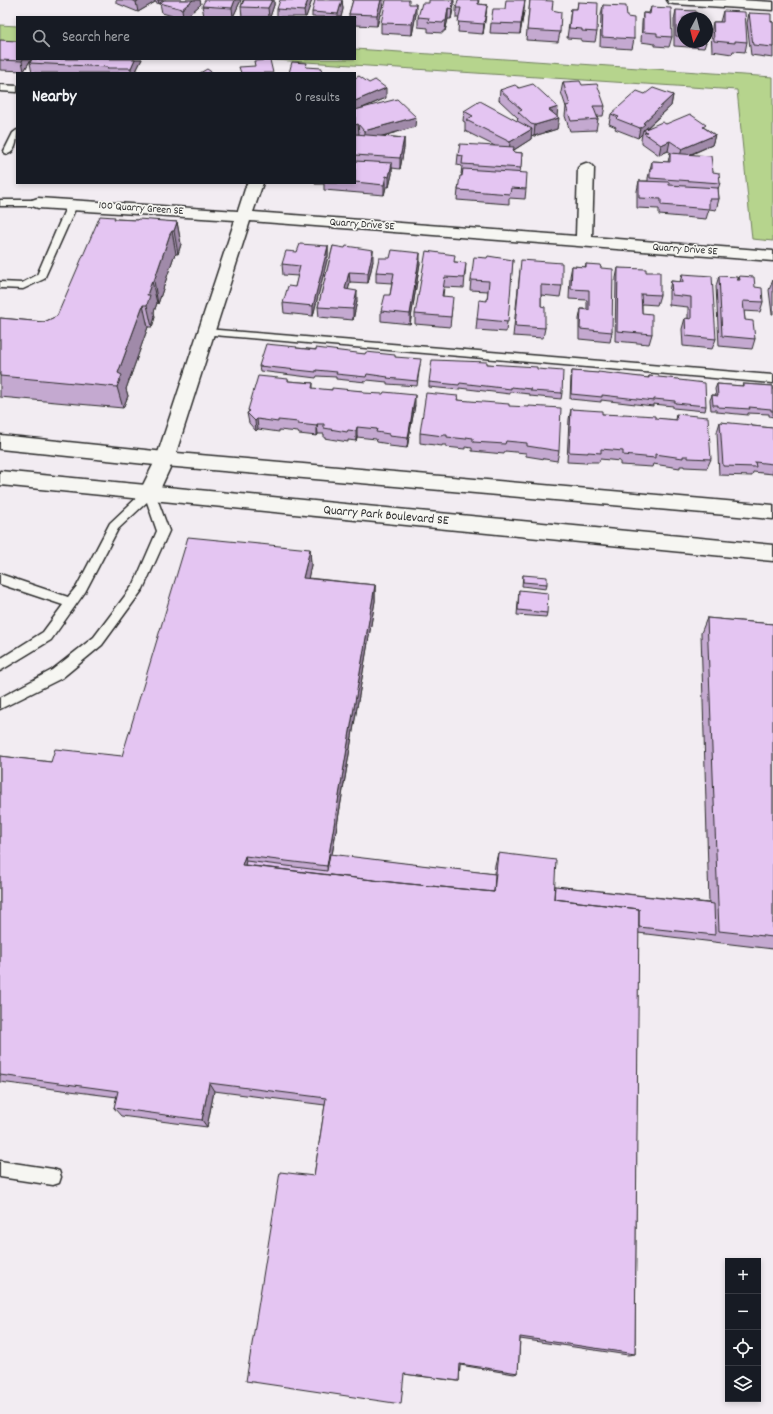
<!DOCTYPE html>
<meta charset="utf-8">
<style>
:root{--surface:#171b24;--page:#20242c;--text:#f1f3f6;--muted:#9ea1a6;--line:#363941}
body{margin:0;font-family:Dekko,sans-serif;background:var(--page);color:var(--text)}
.controls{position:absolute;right:12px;bottom:12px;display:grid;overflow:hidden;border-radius:0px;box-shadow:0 2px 6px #0003}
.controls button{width:36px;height:36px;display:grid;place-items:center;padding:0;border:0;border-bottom:1px solid var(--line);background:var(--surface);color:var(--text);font:20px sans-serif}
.compass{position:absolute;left:677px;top:12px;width:36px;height:36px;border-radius:50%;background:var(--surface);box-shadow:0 2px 6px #0003;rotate:187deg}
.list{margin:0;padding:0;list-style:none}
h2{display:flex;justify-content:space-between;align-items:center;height:52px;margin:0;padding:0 16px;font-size:17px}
h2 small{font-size:13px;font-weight:400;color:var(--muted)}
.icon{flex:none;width:22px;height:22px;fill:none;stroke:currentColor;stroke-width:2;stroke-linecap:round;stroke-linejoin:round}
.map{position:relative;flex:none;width:773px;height:1414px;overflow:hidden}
.search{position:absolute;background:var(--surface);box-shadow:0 2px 6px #0003;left:16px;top:16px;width:340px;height:44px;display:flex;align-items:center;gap:10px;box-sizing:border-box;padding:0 14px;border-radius:0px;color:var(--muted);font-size:15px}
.panel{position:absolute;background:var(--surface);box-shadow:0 2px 6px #0003;left:16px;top:72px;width:340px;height:112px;border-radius:0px}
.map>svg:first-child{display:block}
</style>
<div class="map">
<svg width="773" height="1414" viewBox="0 0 773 1414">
<rect width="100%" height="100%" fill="#f2ecf2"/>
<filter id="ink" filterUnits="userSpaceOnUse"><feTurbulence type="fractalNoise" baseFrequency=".025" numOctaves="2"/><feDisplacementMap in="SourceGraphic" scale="8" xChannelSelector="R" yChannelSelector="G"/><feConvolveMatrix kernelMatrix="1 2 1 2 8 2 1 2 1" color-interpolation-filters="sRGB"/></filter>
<g filter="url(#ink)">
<path fill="#b6d48d" stroke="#70805c" d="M0 25 17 26V43L0 42Z
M355 49 773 77V241L752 239 737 90 260 59H355Z"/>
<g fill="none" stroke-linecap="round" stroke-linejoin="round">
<defs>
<path id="lane" d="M0 85 17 86V92L0 91Z
M17 130C17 138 17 151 8 154L5 153 4 151 13 133Z
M0 200H38L43 203 38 206H0Z
M72 202 77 205 44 279 23 289 0 288V282L22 283 37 275 67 205Z
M206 329 773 375V383L202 334 201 332Z
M149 489 153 490 155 493 169 531 143 589 102 645 62 678 0 709V698L52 670 94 637 134 584 157 531 147 502 118 529 85 592 51 640 0 671V659L43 632 63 605 0 584V574L68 597 77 586 110 523 145 490Z
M0 1161 53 1169 59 1171 61 1177 59 1183 53 1185 0 1177Z"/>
<path id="street" d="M667 0H739L773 2V10L674 4 669 3Z
M586 163 591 165 594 168 592 237 773 251V261L250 221 174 459 156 498 149 500 142 498 139 493 156 459 235 220 38 208 32 206 30 203 32 200 38 198 238 211 247 183H263L253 212 576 236 578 168 581 165Z"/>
<path id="secondary" d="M0 435 165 452 773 505V519L165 466 0 449Z
M0 471 773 545V561L0 485Z"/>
</defs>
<use href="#lane" stroke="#2b2b2b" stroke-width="3"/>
<use href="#street" stroke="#2b2b2b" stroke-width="3"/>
<use href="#secondary" stroke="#2b2b2b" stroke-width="3"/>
<use href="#lane" fill="#f6f6f2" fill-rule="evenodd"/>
<use href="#street" fill="#f6f6f2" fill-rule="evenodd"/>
<use href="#secondary" fill="#f6f6f2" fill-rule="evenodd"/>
</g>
<path fill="#c4a9d0" stroke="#2b2b2b" d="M116 0H200L201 4 199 6 186 17H176L162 13 160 3 159 4 155 2 138 12 116 3Z
M241 0 233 17 204 16 202 6Z
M243 0H274V5L270 17H242L241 7Z
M312 0 306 17H277V9Z
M342 0 343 9 341 17H312V12Z
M353 0H384L377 26 355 25V17H349V14Z
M479 0 478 4 487 5 483 34 458 32 459 18H456V8Z
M530 0 552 10 560 32 558 42 526 40Z
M578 2 597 32 595 42 581 41V39L567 38 571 9H577Z
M411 4 416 14 412 35 381 33V23Z
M454 4 451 19H448L445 31H443V33L428 32V28L418 27V17Z
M603 5 627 17 634 39 632 49 600 47 601 15Z
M651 7 672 37 669 47 655 46V44L641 42 642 23 643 13H649Z
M676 10 683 18V42H706L704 48 674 46V20Z
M524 11 520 34 490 33 491 23Z
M723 11 747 42 745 52 733 51 732 54 712 51 711 32 713 22H720Z
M749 13 773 22V58L751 55 747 23Z
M0 40 17 59H31L24 71 0 70Z
M32 59H142L135 73H32L30 63Z
M355 78 386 98 363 108 415 127 383 136 404 138V148L400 169 392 168V174L389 187H386L384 195 324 190V184H315V183H355Z
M563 82 582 85 605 106 603 116H597L598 119 596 130 570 131 565 116 566 107 561 92Z
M519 88 557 117V129L534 136 531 135V139L514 150 513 152 522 153 520 173 526 189 525 199 509 198V204L457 200 458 190 462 174H461L462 166 457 165 458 155 495 146 465 131V122L463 121 464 111 517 121 518 118 499 100 500 90Z
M645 94 673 95 671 106 647 128 666 124 705 128 715 135 712 145 690 155 713 172 720 183 718 189 719 199 716 210 709 209 706 219 659 215V209L637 208V191L639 181H648V178L652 161 668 162 670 153H671L668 151 659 155 642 143V141L641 140 642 134 638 138 615 129 616 127 609 124 611 114Z
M115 219 177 222 181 244 178 254H176L174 256 158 304 157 303 154 312 155 317 152 327H148L126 389 128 396 123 408 0 397V318L44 322 57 316Z
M328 246V256L313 316 284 313 283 303 295 287 298 276 283 275 282 264 297 252Z
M333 246 373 261 368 283 350 282 348 290 357 301 353 320 319 317 318 307Z
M513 260 506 332 476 330 477 319 487 301 488 291 470 290 471 280Z
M454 262 466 263 464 288 444 287 443 296 452 307 450 327 415 324V314Z
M420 263 410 324 381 321V311L390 295 392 283 376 282V272Z
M586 264 601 268 612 332 610 342 579 339V319L581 309H587V300L569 299 570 276 572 266 585 267Z
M618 268 646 272 660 295 657 305 642 304V313L652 334 649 344 615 341 616 278Z
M520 270 562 286 560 297 541 295V306L545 328 543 338 513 336Z
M682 274 716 339 712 349 683 346 682 329 685 318 688 319V307L669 305V291L671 281 680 282Z
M719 276 738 280 739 276 755 287 763 302 760 312 744 311 745 320 755 339 752 349 719 346 716 286Z
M773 280V314H772L769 290Z
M297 348 395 357 420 364 417 386 387 384V382L367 380 366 382 336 379V377L317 376 316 378 260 371 259 366Z
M487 364 537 369 562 393 561 399 530 396V394L510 392V394L459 388V390L429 387V382Z
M572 371 648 378 649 376 679 380 706 406 705 411 673 408V406L653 404V406L601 400V402L570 399 571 377Z
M288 381 313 383V389L332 390 363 391V393L415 405 407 448 389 446V444L377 442 376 439 357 437 356 441 348 440V442L324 438V434H318L317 436 299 434 298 432 279 430V432L258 429 256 431 249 423 247 413 249 412 248 410Z
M717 384 742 386 743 384 773 386V417L769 416V414L748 413V415L717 412V410H711L710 400 712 395H716L715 389Z
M457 400 509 406 559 451 557 461 526 456V453L505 451 504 454 472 451V448L465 447V449L446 447V445H442V446L420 443V433Z
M571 409 602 414 675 420 676 414 711 459 707 468 684 467V466H680V468L653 464 652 467 620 465V461L600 459 599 462H586V463L567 462 569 419Z
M720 422 752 426 773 428V474L753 472 752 476 719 475 717 432Z
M310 549 311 565 308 578 375 585V601L332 855 494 874 495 865 498 853 555 886 709 903 701 633 707 618 773 624V949L638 933 635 1354 628 1355 520 1339 518 1373 514 1374 460 1365 459 1381H457L404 1374 314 1176 325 1105 214 1091 207 1127 121 1116 114 1108 117 1097 0 1082V756L51 762 122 756Z
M523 575 547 584 546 589 522 586Z
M519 590 547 613 546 617 517 615Z"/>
<path fill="#a08aa9" stroke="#2b2b2b" d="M139 0H155V2L138 12 136 2Z
M158 0H166L159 4Z
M193 0H200L201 4 199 6 186 17H183L182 9Z
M235 0H241L233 17 232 8Z
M272 0H274V5L270 17H269L268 8Z
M308 0H312L306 17H305L304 11Z
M342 0 343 9 341 17H338V14Z
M381 0H384L377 26V15Z
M453 0H454V4L451 19 452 9Z
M525 0 524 11 520 34 521 24Z
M416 4V14L412 35V24Z
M487 5 486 15 483 34 484 24Z
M448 8V19L445 31 446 21Z
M23 59H31L24 71 22 61Z
M135 59H142L135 73H131V68Z
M386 88V98L355 111V101Z
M673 95 671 106 644 130H643L642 134 638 138 640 128 643 123Z
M558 107 557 117 549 110Z
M416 117 415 127 364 141V131Z
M559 118 557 129 534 136 535 125Z
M358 124 359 134 355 135V125Z
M532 129 531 139 509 153 510 142Z
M715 135 712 145 679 159 682 149Z
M404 138V148L400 169V158Z
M670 141 668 151 659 155 661 145Z
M392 163V174L389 187V177Z
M386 176V187L384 195V185Z
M177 222 181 244 178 254 174 231Z
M172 231 176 254 174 256 158 304 154 281 170 234Z
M328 246V256L313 316V306Z
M373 250V261L368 283V273Z
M420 253V263L410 324V314Z
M349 272 350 282 346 300 345 289Z
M152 281 157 303 154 312 155 317 152 327 147 305V295Z
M357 291V301L353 320V309Z
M143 305 148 327 126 389 128 396 123 408 117 387 118 373Z
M415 395V405L407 448 408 438Z
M257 419 258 429 256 431 255 421Z
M317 424 318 434 317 436Z
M357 427V437L356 441V431Z
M310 549 311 565 305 594 303 578Z
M375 585V601L328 878 327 866Z
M245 856 248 868 242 865Z
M209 1083 214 1091 207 1127 202 1120Z"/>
<path fill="#e4c5f2" stroke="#2b2b2b" d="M132 0H139L136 2Z
M164 0H193L182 9 160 3Z
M205 0H235L232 8 202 6Z
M244 0H272L268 8 241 7Z
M280 0H308L304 11 277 9Z
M315 0H342L338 14 312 12Z
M353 0H381L377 15 349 14Z
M386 0H409V4H416L412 24 381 23Z
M429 0H453L452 9 448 8 446 21H444L443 23 428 22 429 18 418 17 422 3H429Z
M458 0H478V4L487 5 484 24 458 22 461 8H456Z
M506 0H525L521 24 491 23 493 9H505Z
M530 0 553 1 552 10 561 12 560 32 527 30Z
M578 2 598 3 597 32 582 31V29L569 28 571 9H577Z
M603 5 626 6 627 17 634 18V39L602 37Z
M651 7 671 8 672 37 657 36V33L643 32V13L650 14Z
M676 10 696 11 697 18H683V36H676Z
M723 11 745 12 747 42 735 41V43L714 41 713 22H723Z
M749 13 771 14V22H773V47L753 45Z
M0 40 17 41V59H23L22 61 0 60Z
M32 59H135L131 68H107L108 67 30 63Z
M270 60 273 73H241L239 67 255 66 254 61Z
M292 62 307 63 306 67 322 68 321 73H289Z
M207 69 213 73H200Z
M359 76 369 83 375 80 386 88 355 101V78Z
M580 81 582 85 597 84 605 106H593L598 119 571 121 566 106 570 105 563 82Z
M533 84 558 107 549 110 559 118 535 125 531 124 518 112 522 110 500 90 515 85 519 88Z
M653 88 673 95 643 123 645 124 640 128 617 119 619 117 611 114 637 91 645 94Z
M397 99 416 117 364 131 358 124 355 125V110Z
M480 101 532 129 510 142 466 120 473 116 464 111Z
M690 114 706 125 703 127 715 135 682 149 670 141 661 145 644 133 647 132 643 130 662 122 666 124Z
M355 134 404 138 400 158 355 155Z
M460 144 514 147 513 152 522 153 521 168 462 164 463 156 458 155Z
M670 153 711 156 713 172 719 173 720 183 650 178V168H652V161L670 162Z
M355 161 392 163 389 177 386 176 384 185 355 182Z
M463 169 527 173 526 189 511 188 510 194 458 190 460 176H462Z
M639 181 669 182V185L718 188 719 199H709V209L661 205V199L639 198Z
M100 216 115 217 114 219 137 220 138 219 177 222 174 231H172L170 234 154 281H152L147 295H150L147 305H143L118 373 122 375 117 387 0 376V318L44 322 57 316Z
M300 244 328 246 313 306 283 303 288 286 295 287 300 266 282 264 286 251 297 252Z
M333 246 345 248 346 246 373 250 368 273 349 272 345 289 357 291 353 309 318 307Z
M392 250 420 253 410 314 381 311 385 295H390L394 273 376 272 379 258H390Z
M426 251 455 255 454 262 466 263 464 278 445 277 442 296 453 297 451 317 415 314Z
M488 256 513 260 508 322 477 319 479 300 487 301 489 281 471 280 474 257 487 258Z
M521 260 562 263V286L541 285V306L545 307V328L515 326Z
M586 264 600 265 601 268 613 269 612 332 580 329 581 309 589 310V290L571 289 572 266 586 267Z
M618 268 646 269V272H660V295L641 294 642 313 652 314V334L617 331Z
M682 274 712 276 716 339 686 336 685 318 691 319V297L672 295 671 281 683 282Z
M719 276 737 277V280H740L739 276 754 277 755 287 762 288 763 302 743 301 745 320 753 321 755 339 722 336Z
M266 344 297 347 296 348 316 350V348L365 354 366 352 395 355V357L421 359 417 381 387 378 388 377 367 374 366 377 336 374 337 372 316 370V372L259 366Z
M432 360 487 362V364L537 367V369L563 371 562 393 531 391V389L511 387V389L460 383 459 385 429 382Z
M572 371 598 373V372L649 378V376L678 379 679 380 705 383 706 406 675 403V401L654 399V401L602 395V397L571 394Z
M258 376 288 379V381L313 383 312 388 332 390V388L363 391V393L383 394 384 392 415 395 408 438 389 436V434L376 432 377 429 357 427 356 431 348 430 347 432 324 428V424H317V426L298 424V422L278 420V422L257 419 255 421 247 413 250 411 248 410Z
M717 384 743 386V384L773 386V411H771V409L749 407 750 409 718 407V405H713L712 395 718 396Z
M426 393 458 396 457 400 509 404V406L529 407V406L561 408 559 451 527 446V443L506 441 505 444 473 442V438L466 437V439L447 437V435H443V436L420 433Z
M571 409 602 411V414L623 415V414L655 416V418L677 420 676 414 708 417 711 459 688 458V456H683V458L655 454V458L623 455V451L601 449V453L588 452V453L569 452Z
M720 422 752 425V426L773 428V464L755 462 756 467 723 466Z
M188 537 310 549 303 578 375 585 327 866 245 856 242 865 399 883 494 892 498 853 556 860 554 899 639 909 635 1354 520 1337 518 1373 460 1364 459 1381 404 1374 401 1404 246 1381 280 1172 314 1176 326 1098 209 1083 202 1120 114 1108 118 1091 0 1075V756L51 762 55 749 122 756Z
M523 575 547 577V584L523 582Z
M519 590 548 593 547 613 518 610Z
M707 618 773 624V937L719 931Z
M330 854 495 874 494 892 399 883 245 865 246 861 327 871Z
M555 886 714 904 715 935 639 927V909L554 899Z"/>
</g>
<g text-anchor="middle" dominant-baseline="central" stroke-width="3.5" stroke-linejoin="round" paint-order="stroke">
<g font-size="11" fill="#2b2b2b" stroke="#f6f6f2">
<text transform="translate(141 209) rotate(4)">100 Quarry Green SE</text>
<text transform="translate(362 225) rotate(4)">Quarry Drive SE</text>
<text transform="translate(685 250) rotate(4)">Quarry Drive SE</text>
</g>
<g font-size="13" fill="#2b2b2b" stroke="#f6f6f2">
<text transform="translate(386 516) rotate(5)">Quarry Park Boulevard SE</text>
</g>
</g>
</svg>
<div class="controls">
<button>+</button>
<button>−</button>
<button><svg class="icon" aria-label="locate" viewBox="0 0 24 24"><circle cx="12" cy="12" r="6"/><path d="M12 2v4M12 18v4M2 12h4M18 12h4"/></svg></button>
<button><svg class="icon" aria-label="layers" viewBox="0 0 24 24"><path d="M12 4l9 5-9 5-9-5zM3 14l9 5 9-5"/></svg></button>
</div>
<svg class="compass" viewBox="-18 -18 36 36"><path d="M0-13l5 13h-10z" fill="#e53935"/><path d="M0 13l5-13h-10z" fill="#9ea1a6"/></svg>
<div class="search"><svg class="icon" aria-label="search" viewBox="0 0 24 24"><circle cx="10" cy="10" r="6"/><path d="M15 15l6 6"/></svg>Search here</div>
<section class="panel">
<h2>Nearby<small>0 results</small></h2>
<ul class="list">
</ul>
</section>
</div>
